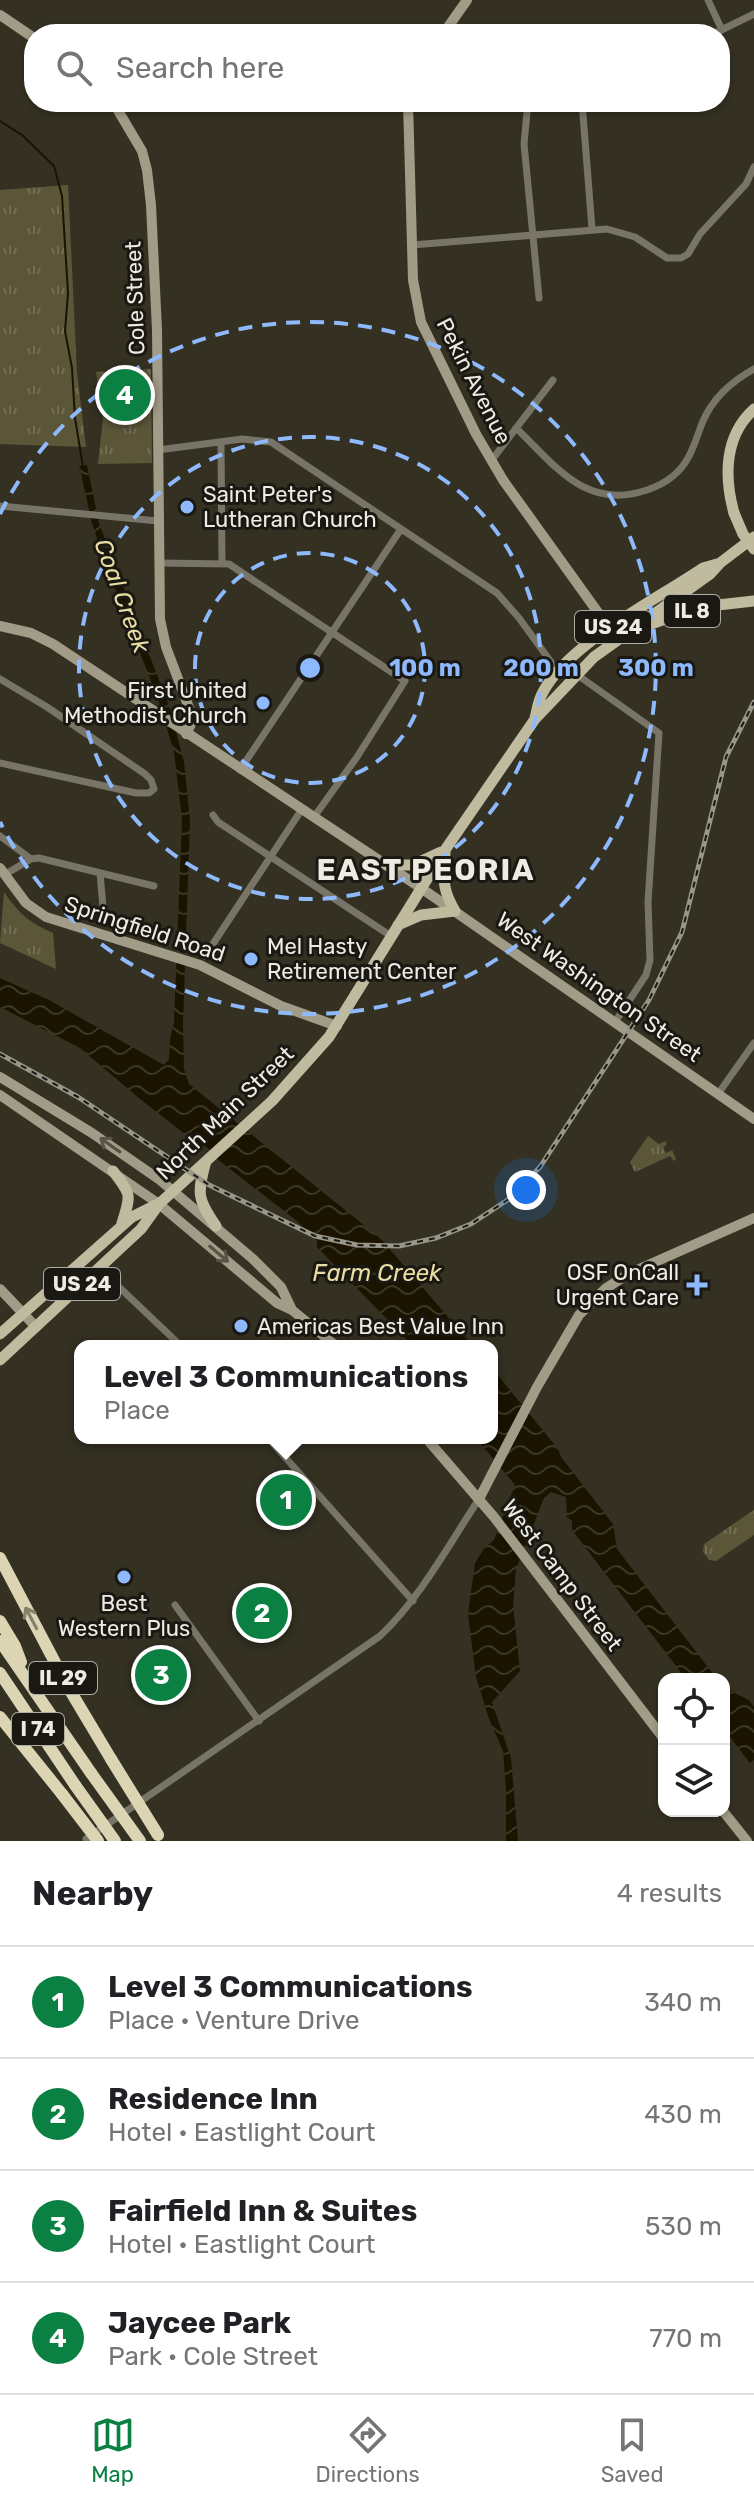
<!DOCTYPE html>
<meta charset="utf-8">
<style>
:root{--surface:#fff;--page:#f2f2f2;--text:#202124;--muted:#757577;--line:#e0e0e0;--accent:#0b8043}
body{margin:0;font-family:Rubik,sans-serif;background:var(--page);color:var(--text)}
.controls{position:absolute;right:24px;bottom:24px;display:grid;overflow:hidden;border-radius:16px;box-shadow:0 2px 6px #0004}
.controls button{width:72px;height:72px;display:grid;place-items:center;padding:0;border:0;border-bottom:2px solid var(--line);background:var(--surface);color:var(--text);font:40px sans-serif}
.you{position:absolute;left:526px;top:1190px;width:28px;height:28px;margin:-20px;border:6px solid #fff;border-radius:50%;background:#1a73e8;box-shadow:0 0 0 12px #1a73e833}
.badge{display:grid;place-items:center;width:52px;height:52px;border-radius:50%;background:var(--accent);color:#fff;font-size:26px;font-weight:700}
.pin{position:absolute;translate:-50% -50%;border:4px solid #fff;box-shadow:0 2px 8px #0006}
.popup{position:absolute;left:74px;top:1340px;width:424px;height:104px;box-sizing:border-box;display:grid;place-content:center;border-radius:16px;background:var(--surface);filter:drop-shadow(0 2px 6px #0005);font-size:26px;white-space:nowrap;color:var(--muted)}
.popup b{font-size:30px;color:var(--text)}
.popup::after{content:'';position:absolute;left:50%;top:100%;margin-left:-16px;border:16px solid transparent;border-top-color:var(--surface)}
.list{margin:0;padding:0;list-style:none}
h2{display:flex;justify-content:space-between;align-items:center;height:104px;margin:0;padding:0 32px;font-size:34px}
h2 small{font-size:26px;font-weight:400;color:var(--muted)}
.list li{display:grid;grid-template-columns:52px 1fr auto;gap:24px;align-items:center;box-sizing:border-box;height:112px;padding:0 32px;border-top:2px solid var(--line)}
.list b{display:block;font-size:30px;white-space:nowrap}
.list p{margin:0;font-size:26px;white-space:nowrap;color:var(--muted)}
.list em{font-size:26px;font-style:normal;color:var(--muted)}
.icon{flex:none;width:44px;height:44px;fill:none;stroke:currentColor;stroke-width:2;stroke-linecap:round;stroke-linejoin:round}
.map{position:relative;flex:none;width:754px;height:1841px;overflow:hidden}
.search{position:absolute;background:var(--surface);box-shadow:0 2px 6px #0004;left:24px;right:24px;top:24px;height:88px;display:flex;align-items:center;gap:20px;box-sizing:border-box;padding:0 28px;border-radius:32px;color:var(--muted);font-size:30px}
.sheet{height:552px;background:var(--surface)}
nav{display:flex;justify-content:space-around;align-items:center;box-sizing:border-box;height:112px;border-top:2px solid var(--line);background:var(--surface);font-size:22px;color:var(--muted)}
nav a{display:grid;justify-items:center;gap:4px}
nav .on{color:var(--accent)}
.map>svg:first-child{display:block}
</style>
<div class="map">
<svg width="754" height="1841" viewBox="0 0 754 1841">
<defs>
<pattern id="grass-tufts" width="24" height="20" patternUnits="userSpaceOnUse" patternTransform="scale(2)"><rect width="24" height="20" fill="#5c5639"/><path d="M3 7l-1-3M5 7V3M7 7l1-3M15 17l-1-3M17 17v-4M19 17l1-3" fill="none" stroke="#746e55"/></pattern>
<pattern id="water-waves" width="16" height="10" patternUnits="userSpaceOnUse" patternTransform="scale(2)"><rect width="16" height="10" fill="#1a1300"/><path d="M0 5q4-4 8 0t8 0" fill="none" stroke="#3c3625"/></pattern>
</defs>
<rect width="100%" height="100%" fill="#343122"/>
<path fill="url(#grass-tufts)" d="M68 185 77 373 86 447 0 444V190Z
M151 369 152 463 98 464 103 419 96 372Z
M4 892C18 913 30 923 53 933L56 969 0 943Z
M648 1136 659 1144 665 1141 667 1144 663 1148 666 1153 672 1150 676 1159 674 1161 670 1156 635 1172 630 1162Z
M754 1510V1535L716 1561 709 1560 703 1552 704 1544Z"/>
<path fill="url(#water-waves)" d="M87 465 99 523 170 709 184 762 190 820 183 1024 184 1069 189 1084 381 1239 473 1346H413L317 1247V1241L297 1221 140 1099 80 1048 0 1007V978L49 1000 164 1065 169 1059 170 1039 174 1022 182 819 174 752 158 699 105 563 92 523 80 469 79 466Z
M492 1368 558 1449 561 1457 613 1524 617 1549 717 1679H686L572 1530V1521L567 1517 566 1497 551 1492 544 1498 516 1569 513 1606 520 1671 492 1702 511 1758 518 1841H506V1791L503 1751 489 1719 476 1677 468 1614 475 1563 485 1547 494 1540 515 1485 476 1438H492Z
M724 1688 749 1700 754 1707V1760L750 1763 724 1729Z"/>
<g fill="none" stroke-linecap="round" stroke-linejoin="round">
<path stroke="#1a1300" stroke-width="2" d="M0 121 22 135 54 166 62 196 68 293 65 331 72 368 75 418 83 467"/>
<path stroke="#787568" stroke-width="7" d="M708 0 722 30
M713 34 754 14
M528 102 524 144 539 298
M582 102 592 229
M412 245 607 229 635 237 667 258H681L688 254 700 234 746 184 754 167
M516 428C555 465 585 511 647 490 665 484 680 474 689 456 695 445 698 433 703 421 713 398 732 381 754 369
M221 442 222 562
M158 450 242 439 271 442 497 593 519 618 551 662V678
M491 461 553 380
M0 506 158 521
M159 563 229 564 405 681 357 757 314 817
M576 674 659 733 648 902 650 960 646 975 615 1022
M0 679 47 707 145 774 151 780 154 789 149 793H136L0 763
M240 770 401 529
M213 815 218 822 391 936
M0 836 31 859
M100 873 103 907
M4 875 31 859 39 858 154 886
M205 956 302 809
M718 1094 754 1043
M99 1268 181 1346
M268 1438 413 1601
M175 1605 259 1721
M86 1839 380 1636C421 1597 448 1546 479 1499"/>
<path stroke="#a19c87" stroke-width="10" d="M0 15 34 38
M443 34 467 0
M113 102 142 151 147 170 151 205 157 330 160 619 166 647 191 713 192 722 186 734
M408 102 413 280 421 322 476 434 503 480 617 639
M0 626 31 633 53 644 421 888 754 1119
M0 868 26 903 46 917 200 965 281 1006 337 1026
M0 1077 92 1133 160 1180 253 1259 281 1287 292 1310
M0 1095 159 1204 277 1303 292 1310 336 1346
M0 1289 36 1327
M426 1438 494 1517 664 1739
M479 1499 537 1387 579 1315 605 1289 628 1274 754 1218
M723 1811 747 1841"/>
<path stroke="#c0ba9e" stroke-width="11" d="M734 513C724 477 724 436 754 409
M648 625 700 607 754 601
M535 718C537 711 538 701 542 694 567 644 656 600 703 568L717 564
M445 850C445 878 440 886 455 911
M387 865H413L441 852
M398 925 421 915 455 911
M206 1161C197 1193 197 1199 216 1226
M113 1171C132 1195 131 1195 122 1223
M0 1334 132 1217 156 1205
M0 1360 141 1229 159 1204 272 1101 329 1037 445 850 535 719 594 657 710 574 720 563 754 537"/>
<path stroke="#dcd5b4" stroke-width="12" d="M0 1558 68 1687 111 1759
M0 1621 15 1646 21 1662
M0 1641 91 1773
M0 1673 75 1785
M0 1717 62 1794"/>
<defs>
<path id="rail" d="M0 1054 78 1097 209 1185 315 1236 357 1245 399 1246 436 1238 471 1224 509 1199 540 1167 649 1000 682 932 726 757 754 702"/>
</defs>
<use href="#rail" stroke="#989589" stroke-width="5"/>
<use href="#rail" stroke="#1a1812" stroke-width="2" stroke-dasharray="6" stroke-linecap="butt"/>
<path stroke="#c0ba9e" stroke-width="11" d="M734 513 743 534 754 549"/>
<path stroke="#dcd5b4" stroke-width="12" d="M111 1759 158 1835
M91 1773 140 1841
M75 1785 115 1841
M62 1794 98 1841"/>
</g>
<defs><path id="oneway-shaft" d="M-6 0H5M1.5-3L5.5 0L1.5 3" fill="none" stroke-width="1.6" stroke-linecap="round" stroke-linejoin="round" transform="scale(2)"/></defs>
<g stroke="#575347">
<use href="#oneway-shaft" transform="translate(110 1145) rotate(-145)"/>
<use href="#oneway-shaft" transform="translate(219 1254) rotate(40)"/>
</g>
<use stroke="#85806b" href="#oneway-shaft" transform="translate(31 1618) rotate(-118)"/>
<g fill="none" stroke="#8eb9fd" stroke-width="4" stroke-dasharray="14 10">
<circle cx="310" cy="668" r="115"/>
<circle cx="310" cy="668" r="231"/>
<path d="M0 514A346 346 0 1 1 0 822"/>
</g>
<g fill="#8eb9fd" stroke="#1a1812" stroke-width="3">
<circle cx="187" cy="507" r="8"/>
<circle cx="263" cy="703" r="8"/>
<circle cx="251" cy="959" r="8"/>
<path d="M693 1273h8v8h8v8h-8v8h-8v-8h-8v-8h8z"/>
<circle cx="241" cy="1326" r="8"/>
<circle cx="124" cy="1577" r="8"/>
</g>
<g text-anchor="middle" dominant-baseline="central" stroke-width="6" stroke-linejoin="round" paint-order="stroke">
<g fill="#1a1812" stroke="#aeaca4" stroke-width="2">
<rect x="664" y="595" width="56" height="32" rx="6"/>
<rect x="575" y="611" width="76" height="32" rx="6"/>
<rect x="44" y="1268" width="76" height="32" rx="6"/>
<rect x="29" y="1662" width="68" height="32" rx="6"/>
<rect x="12" y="1713" width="52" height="32" rx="6"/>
</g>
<g font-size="20" font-weight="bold" fill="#edebe2">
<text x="692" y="611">IL 8</text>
<text x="613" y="627">US 24</text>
<text x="82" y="1284">US 24</text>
<text x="63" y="1678">IL 29</text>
<text x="38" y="1729">I 74</text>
</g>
<g font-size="22" fill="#edebe2" stroke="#1a1812">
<text transform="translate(135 298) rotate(-92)">Cole Street</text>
<text transform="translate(474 381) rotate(63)">Pekin Avenue</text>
<text transform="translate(145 929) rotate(18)">Springfield Road</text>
<text transform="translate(599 987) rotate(35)">West Washington Street</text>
<text transform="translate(225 1113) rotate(-44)">North Main Street</text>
<text transform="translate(562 1575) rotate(53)">West Camp Street</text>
</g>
<g font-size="22" fill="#edebe2" stroke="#1a1812" text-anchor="start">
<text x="203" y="494">Saint Peter's<tspan x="203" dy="25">Lutheran Church</tspan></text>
<text x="247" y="690" text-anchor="end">First United<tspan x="247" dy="25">Methodist Church</tspan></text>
<text x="267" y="946">Mel Hasty<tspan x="267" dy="25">Retirement Center</tspan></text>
<text x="679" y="1272" text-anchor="end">OSF OnCall<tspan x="679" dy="25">Urgent Care</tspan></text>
<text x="257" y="1326">Americas Best Value Inn</text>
<text x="124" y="1603" text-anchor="middle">Best<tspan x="124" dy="25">Western Plus</tspan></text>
</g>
<g font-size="24" font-style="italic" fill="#eadda4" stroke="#1a1812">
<text transform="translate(122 596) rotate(70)">Coal Creek</text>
<text x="377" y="1273">Farm Creek</text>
</g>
<g font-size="30" font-weight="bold" letter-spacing="2" fill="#edebe2" stroke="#1a1812">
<text x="426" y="870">EAST PEORIA</text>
</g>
</g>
<circle cx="310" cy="668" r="12" fill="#8eb9fd" stroke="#1a1812" stroke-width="4"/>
<g font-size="24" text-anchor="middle" font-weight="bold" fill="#8eb9fd" stroke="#1a1812" stroke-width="6" stroke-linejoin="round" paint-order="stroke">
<text x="425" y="676">100 m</text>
<text x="541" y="676">200 m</text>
<text x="656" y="676">300 m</text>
</g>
</svg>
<div class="controls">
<button><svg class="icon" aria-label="locate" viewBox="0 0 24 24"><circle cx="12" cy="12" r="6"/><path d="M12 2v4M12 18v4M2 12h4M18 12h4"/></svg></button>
<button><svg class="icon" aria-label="layers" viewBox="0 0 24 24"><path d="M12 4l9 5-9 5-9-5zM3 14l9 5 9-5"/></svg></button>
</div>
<div class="you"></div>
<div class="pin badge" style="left:286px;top:1500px">1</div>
<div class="popup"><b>Level 3 Communications</b>Place</div>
<div class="pin badge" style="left:262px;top:1613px">2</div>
<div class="pin badge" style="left:161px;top:1675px">3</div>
<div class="pin badge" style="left:125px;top:395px">4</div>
<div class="search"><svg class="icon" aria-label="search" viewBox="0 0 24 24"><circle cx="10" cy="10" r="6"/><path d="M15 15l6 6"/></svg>Search here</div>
</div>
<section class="sheet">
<h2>Nearby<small>4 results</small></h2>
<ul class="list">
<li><span class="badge">1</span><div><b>Level 3 Communications</b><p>Place · Venture Drive</p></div><em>340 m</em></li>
<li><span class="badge">2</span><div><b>Residence Inn</b><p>Hotel · Eastlight Court</p></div><em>430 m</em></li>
<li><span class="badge">3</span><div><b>Fairfield Inn &amp; Suites</b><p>Hotel · Eastlight Court</p></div><em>530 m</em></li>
<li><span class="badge">4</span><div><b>Jaycee Park</b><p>Park · Cole Street</p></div><em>770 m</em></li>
</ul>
</section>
<nav>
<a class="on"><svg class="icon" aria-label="map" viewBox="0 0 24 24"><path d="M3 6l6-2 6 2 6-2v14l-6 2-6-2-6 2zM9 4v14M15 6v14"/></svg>Map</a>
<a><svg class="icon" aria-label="directions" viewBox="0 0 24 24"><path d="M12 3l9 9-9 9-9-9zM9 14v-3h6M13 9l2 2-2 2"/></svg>Directions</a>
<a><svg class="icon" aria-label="saved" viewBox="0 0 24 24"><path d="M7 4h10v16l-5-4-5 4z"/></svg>Saved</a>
</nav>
